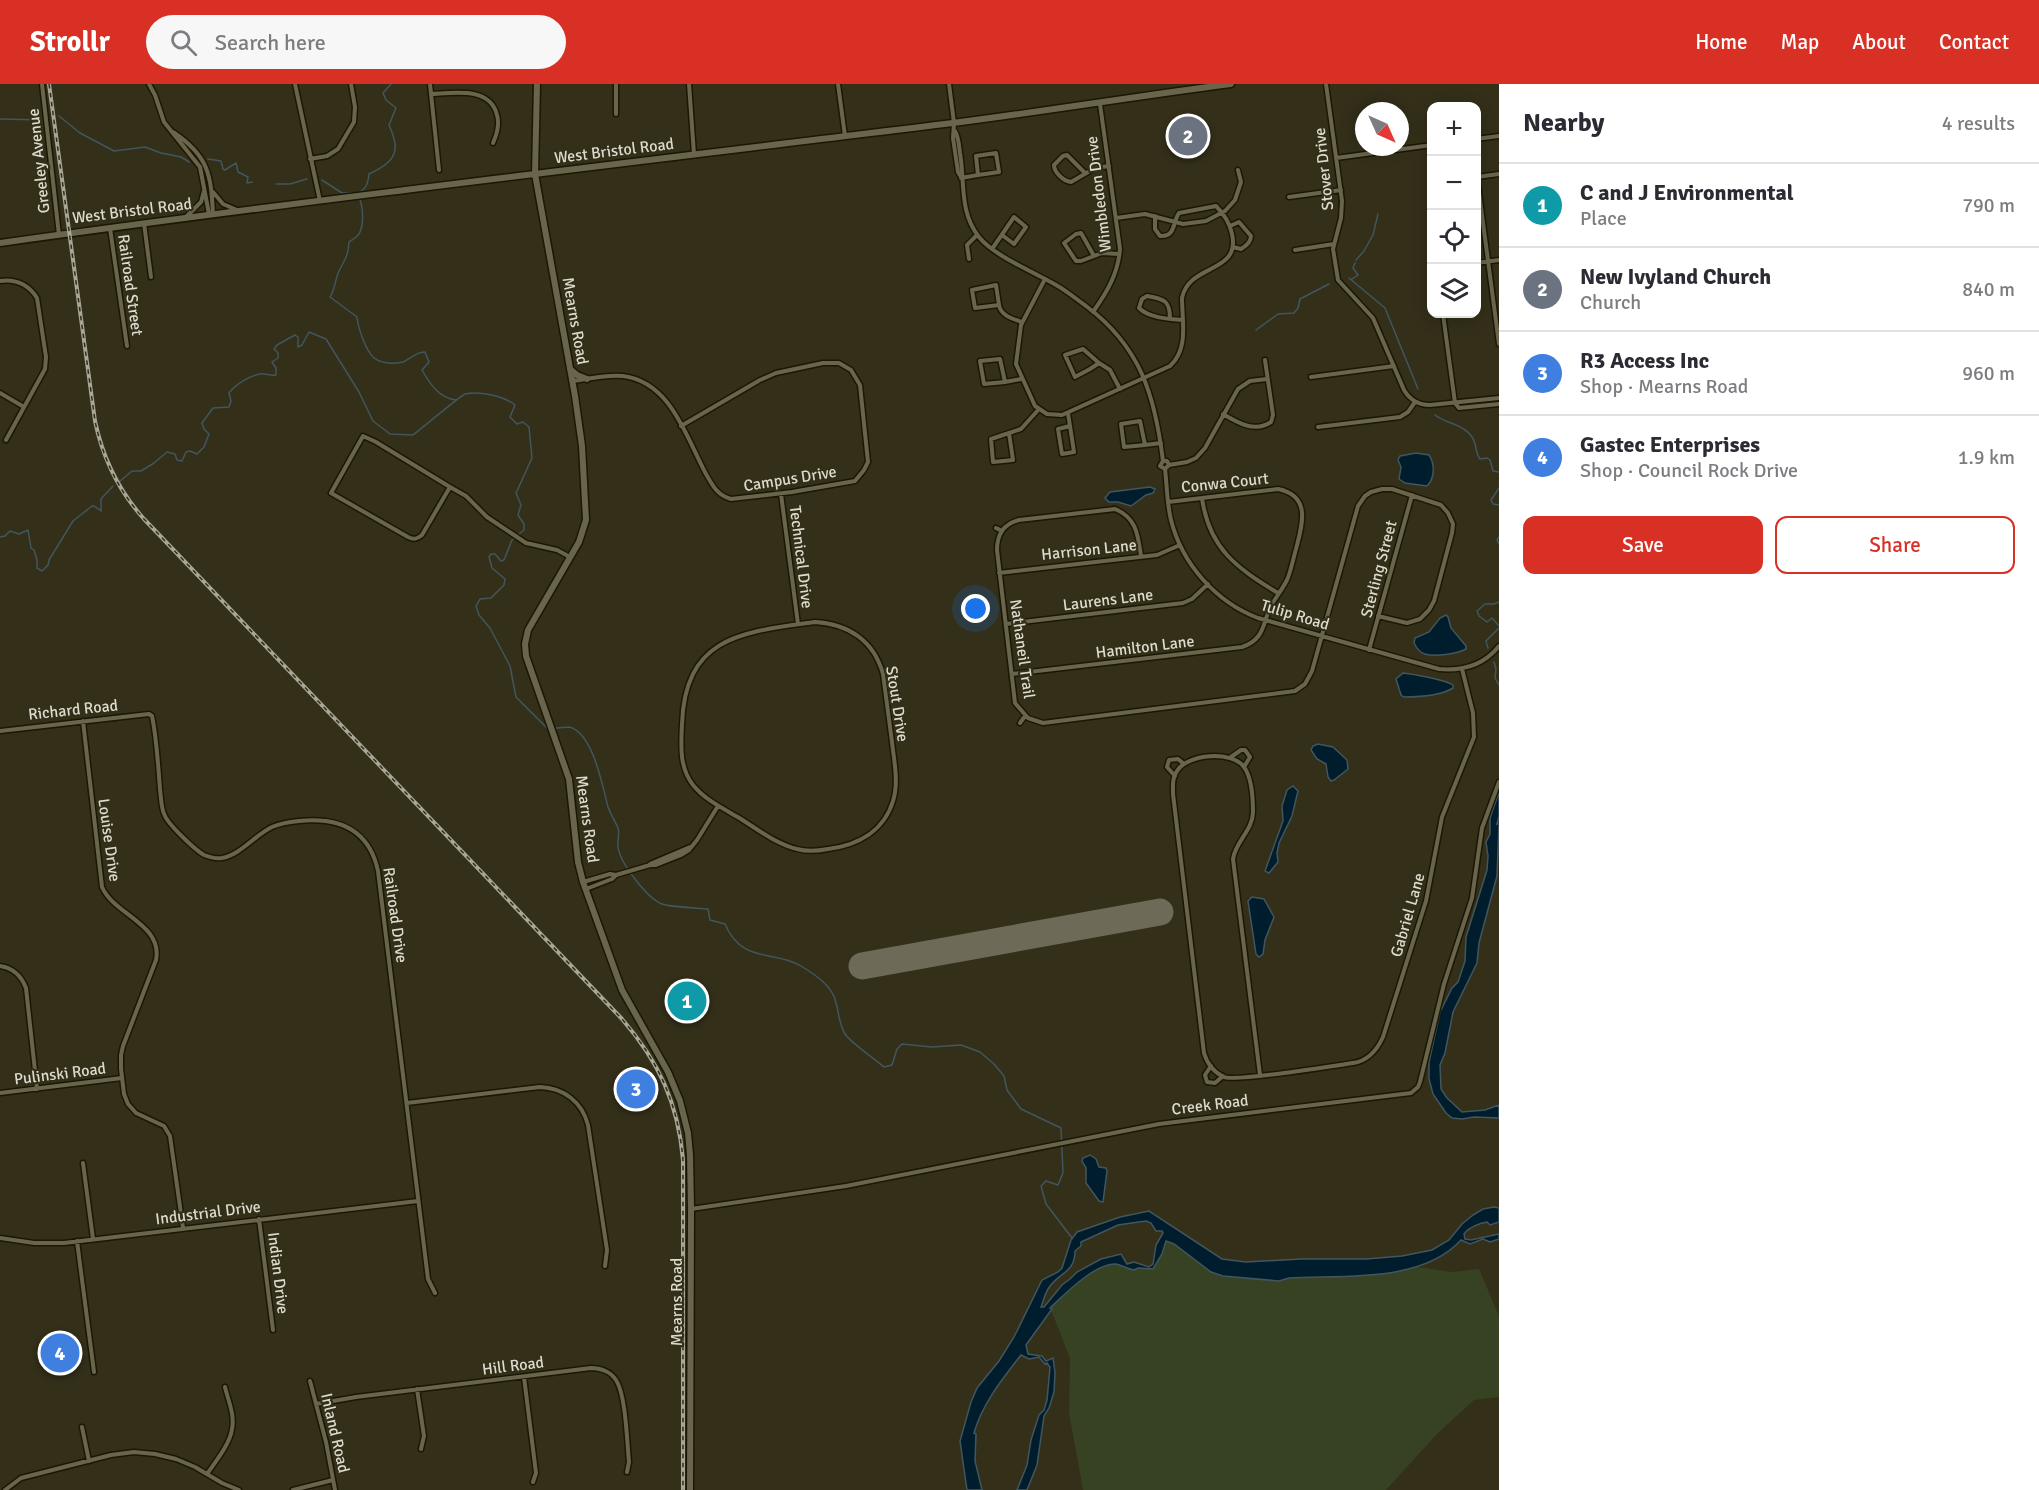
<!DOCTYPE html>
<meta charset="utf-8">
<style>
:root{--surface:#fff;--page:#f7f7f7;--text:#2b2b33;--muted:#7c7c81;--line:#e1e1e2;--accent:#d93025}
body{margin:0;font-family:Signika,sans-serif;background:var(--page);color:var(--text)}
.controls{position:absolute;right:18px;top:18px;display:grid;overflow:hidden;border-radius:12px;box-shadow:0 3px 15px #0003}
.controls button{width:54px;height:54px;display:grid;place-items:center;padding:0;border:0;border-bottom:2px solid var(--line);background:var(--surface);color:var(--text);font:30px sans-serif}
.compass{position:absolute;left:1355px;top:18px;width:54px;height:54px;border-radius:50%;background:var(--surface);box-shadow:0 3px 15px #0003;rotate:135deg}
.you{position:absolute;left:976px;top:525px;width:21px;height:21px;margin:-15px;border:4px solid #fff;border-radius:50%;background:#1a73e8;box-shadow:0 0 0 9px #1a73e833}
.badge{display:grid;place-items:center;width:39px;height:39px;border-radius:50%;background:var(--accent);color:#fff;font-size:20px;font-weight:700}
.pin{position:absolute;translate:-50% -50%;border:3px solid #fff;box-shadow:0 2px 6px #0006}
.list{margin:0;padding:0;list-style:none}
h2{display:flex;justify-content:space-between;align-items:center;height:78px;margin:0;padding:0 24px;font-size:26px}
h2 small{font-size:20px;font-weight:400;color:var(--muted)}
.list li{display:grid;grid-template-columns:39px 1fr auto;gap:18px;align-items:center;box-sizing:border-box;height:84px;padding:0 24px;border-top:2px solid var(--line)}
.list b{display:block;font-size:22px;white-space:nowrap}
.list p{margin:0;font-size:20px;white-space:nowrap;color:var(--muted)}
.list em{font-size:20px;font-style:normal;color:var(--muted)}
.actions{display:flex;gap:12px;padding:18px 24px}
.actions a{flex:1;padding:14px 0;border:2px solid var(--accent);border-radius:12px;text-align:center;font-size:21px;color:var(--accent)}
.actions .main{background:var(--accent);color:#fff}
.icon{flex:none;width:33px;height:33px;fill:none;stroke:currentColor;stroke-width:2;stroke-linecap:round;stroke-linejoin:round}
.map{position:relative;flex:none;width:1499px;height:1406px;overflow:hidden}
header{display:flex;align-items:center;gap:36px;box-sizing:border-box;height:84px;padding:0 30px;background:var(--accent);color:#fff}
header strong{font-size:28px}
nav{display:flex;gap:33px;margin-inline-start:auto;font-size:21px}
.search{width:420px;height:54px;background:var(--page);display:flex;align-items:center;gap:15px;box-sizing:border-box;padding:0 21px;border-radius:33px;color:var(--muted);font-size:22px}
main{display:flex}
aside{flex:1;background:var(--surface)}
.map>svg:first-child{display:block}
</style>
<header>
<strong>Strollr</strong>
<div class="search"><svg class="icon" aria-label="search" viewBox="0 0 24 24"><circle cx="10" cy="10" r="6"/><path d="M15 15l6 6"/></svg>Search here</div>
<nav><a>Home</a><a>Map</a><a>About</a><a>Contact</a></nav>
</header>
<main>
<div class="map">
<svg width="1499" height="1406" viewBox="0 0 1499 1406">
<rect width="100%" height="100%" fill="#332f19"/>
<path fill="#364222" d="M1166 1155 1239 1191 1410 1182 1452 1188 1479 1185 1499 1232V1313L1474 1316 1437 1350 1386 1406H1083L1069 1329 1070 1274 1049 1221 1079 1192 1113 1177 1131 1183 1152 1184Z"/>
<path fill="#001d2e" stroke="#42565e" stroke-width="1.5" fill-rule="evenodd" d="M1416 369 1429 371C1435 380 1435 394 1427 402L1405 399 1399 395 1401 383 1398 376 1400 372Z
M1150 403 1155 405 1153 409 1146 411 1131 422 1118 418H1109L1105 414 1110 408Z
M1446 531 1448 533 1451 544 1466 562V565C1457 570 1434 573 1425 570 1420 569 1416 563 1414 559L1415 554 1429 548 1440 534Z
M1403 589C1413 590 1446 596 1453 601V604C1440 612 1419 613 1404 613L1401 611 1396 595Z
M1318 660 1333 663 1347 676 1348 685 1334 696 1331 697 1328 693 1326 680 1317 675 1311 666 1313 662Z
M1293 702 1298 707 1292 732 1279 759 1277 769 1278 778 1269 789 1265 787 1283 737 1282 722 1287 706Z
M1499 708V732L1497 740 1499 739 1497 792 1479 859 1477 879 1453 928 1445 969 1440 981 1441 1005 1447 1014 1462 1028 1485 1026 1499 1021V1034L1474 1033 1462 1035 1452 1034 1446 1029 1433 1010 1429 995V978L1440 928 1452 904 1458 898 1465 877 1466 853 1487 786 1488 772 1486 758 1490 750V734Z
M1252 813 1264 815 1274 833 1265 856 1263 870 1259 873 1256 870 1248 817Z
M1090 1071 1096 1075 1099 1083 1106 1084 1107 1087 1103 1118 1099 1117 1086 1099V1084L1082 1077 1083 1074Z
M1494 1123 1499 1124V1138L1490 1141 1487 1138C1479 1139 1468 1144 1464 1150L1465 1155 1471 1156 1499 1150V1155L1490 1158 1483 1155 1470 1160 1461 1156C1422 1199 1343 1191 1289 1194L1279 1197 1223 1192 1211 1188 1174 1160 1166 1157 1162 1170 1153 1185 1138 1184 1134 1186C1127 1185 1122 1181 1116 1180 1095 1179 1065 1210 1050 1224L1052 1225 1026 1261 1028 1270 1042 1272 1046 1277 1053 1274 1055 1289 1054 1308 1049 1324 1044 1332 1037 1381 1027 1406H1017L1027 1381 1031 1356 1039 1331 1044 1326 1047 1316 1050 1283 1047 1279 1045 1280 1039 1273 1029 1275 1021 1271C1003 1294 982 1320 974 1349L976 1350 975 1377 982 1406H967L960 1357 971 1318 977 1304 999 1277 1014 1253 1042 1196 1058 1188 1062 1184 1071 1156 1077 1148 1120 1133 1149 1127 1222 1175 1246 1178 1301 1175H1366L1402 1172 1432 1166 1449 1156 1462 1140 1473 1131 1483 1125ZM1146 1137 1151 1139 1156 1147H1162L1163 1149 1156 1161 1153 1180 1149 1183 1134 1178 1127 1180 1121 1170 1101 1175 1077 1188 1070 1195 1062 1201 1044 1223H1041C1043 1218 1045 1210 1048 1205 1058 1188 1075 1190 1075 1167L1081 1162V1158L1118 1141Z"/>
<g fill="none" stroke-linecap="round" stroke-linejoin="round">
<path stroke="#42565e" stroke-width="1.5" d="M59 32 80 49 114 67 145 63 161 69 181 73 189 78
M0 35 43 36
M208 75 221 77 223 85 225 86 236 79 238 88 248 93 247 99 252 98
M322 96 342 109H356
M276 100H290L307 95
M356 109C366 107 368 100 369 90 384 83 400 74 394 55 393 50 391 46 389 41L396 24 386 16 383 9 391 0
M359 113C363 122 364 139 360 148 358 153 353 155 349 158 348 171 346 174 340 185 335 194 336 203 330 213L357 233C358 244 366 267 374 274 382 280 395 280 403 278 411 275 415 268 425 268L429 278 422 286C430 300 439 314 456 316
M1356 176 1364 167 1373 151 1378 130
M1349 194 1385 224 1418 305
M1352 195 1358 191 1353 184 1355 179
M1256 246 1278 230 1294 229 1298 224 1300 215 1329 200
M1435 331C1446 340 1464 340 1472 353 1477 360 1475 369 1480 375L1487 374 1490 376 1493 387 1499 388
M119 398 132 387H141L154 379 167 368 175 370 177 376 182 377 186 368 190 367 197 370 204 363 209 350 204 345 202 339 213 324 229 323 231 317 229 309C236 300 249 292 260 290 265 289 270 292 276 291V284L272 278 278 274V269L274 265 277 261 295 251 298 253V263L302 261 309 248 326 255 359 308 373 337 390 350 413 351C421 345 460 312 465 310 480 307 504 312 515 321L510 333 517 340 523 338 529 343 532 374 516 409 521 421 518 431 524 440V446L512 456 504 476 501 477 495 470H491L489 473 492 484 505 495 504 501 491 514 480 515 476 522 479 531 490 544 510 582 516 613 547 644
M1499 404 1491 416 1493 420 1499 421
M0 453 5 452 10 447 19 450 28 446 31 464 34 466 37 476V484L42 487 48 481 49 476 73 437 92 422H94L101 427V415L113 402
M1499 453 1497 456 1499 460
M1499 518 1494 520H1485L1477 527 1479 532 1487 538 1492 534 1499 542
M1488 564 1486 557 1499 544
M1494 578 1496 585 1495 594 1499 601
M555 644C559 644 565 643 569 643 593 648 603 704 608 723 611 731 615 737 618 744 620 750 617 757 618 763 620 779 647 814 662 820 669 823 698 824 708 825L710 836 725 840C743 882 776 864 806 885 818 893 833 903 836 919 839 929 839 940 845 950 851 959 874 974 884 983L892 981 897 965 902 960 932 963 961 961 980 968 994 980 1004 992 1007 1006 1021 1025 1061 1044 1063 1089 1058 1101 1046 1097 1041 1102 1046 1120 1072 1154"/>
<path stroke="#6e6a58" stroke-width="27" d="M862 882 1160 828"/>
<defs>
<path id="street" d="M42 0 59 151
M149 0 155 11 164 38 200 83 209 130
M295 0 320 117
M430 0 439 86
M616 0V30
M689 0 694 70
M838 0 845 52
M949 0 954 39 953 54 958 88 961 93
M1326 0 1342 117 1341 134 1333 165 1338 196 1373 234 1404 306C1410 316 1418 321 1430 321L1499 314
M431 10C453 9 490 2 497 31 500 41 497 50 493 59
M955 47C959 54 959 62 960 69 965 98 959 128 979 153 994 172 1034 188 1056 201 1067 207 1076 215 1086 222 1141 263 1155 312 1163 377
M173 48C209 72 211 91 213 130
M1476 55 1499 52
M996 69 999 88 978 91 976 72Z
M1336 74 1432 61
M310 75 327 72 338 65 354 38 355 23 351 0
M1085 89 1067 71 1063 72 1054 81C1054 88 1063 97 1071 98L1095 84 1109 82
M1499 90 1477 93 1499 260
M961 94 978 91
M213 108 223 120 237 126
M1289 113 1341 106
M187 132 201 118 204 107
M1116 134 1145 130 1183 140 1206 137 1225 127 1235 116 1241 98 1238 86
M144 139 151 193
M1230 142 1239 138 1251 152C1251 158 1246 162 1241 165L1233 163
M110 144 127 262
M992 165 1014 133 1026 143 1014 160 1002 151
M1295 166 1334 160
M1094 172 1081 149 1076 150 1064 159 1076 177H1081L1102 169 1119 170
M969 175 967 161 977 151
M1476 179 1499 176
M1045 195 1021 241 1016 280 1035 322 1047 330 1062 331 1170 282C1189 265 1182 237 1182 214 1189 179 1241 190 1232 150 1230 140 1223 129 1216 122L1179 129C1172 139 1176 153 1160 152L1155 145V132
M0 197C16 195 28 200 37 214L46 273 45 285 6 356
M996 201 999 221 975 224 972 206Z
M999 221C1001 232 1013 235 1022 238
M1093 228C1107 208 1118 190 1120 165L1100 20
M1443 230 1455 319
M1170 235C1170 217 1165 215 1147 212L1142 215 1139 224C1149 234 1169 235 1182 236
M1083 265 1099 279 1090 285 1075 293 1065 271Z
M1000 275 1005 298 984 300 980 277Z
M1099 279 1110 286 1120 305
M1311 293 1394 282
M573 297C589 295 607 290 623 292 671 298 686 353 706 390 713 402 717 411 731 415L792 408 855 397 864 386 868 378 860 301 851 286 839 279H823L776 289 760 296 681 342
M1005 298 1021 295
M0 309 24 323
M1455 319 1459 324 1499 320
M1068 329 1070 342
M1223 330C1238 339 1255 349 1271 338L1273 331 1265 276
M1140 337 1145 361 1124 363 1121 340Z
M1070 342 1074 368 1062 370 1058 345Z
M1318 343 1400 333 1408 328 1415 318
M1009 349 1013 376 993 378 991 355Z
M1009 349 1021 345 1039 325
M363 352 376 358 450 403 422 451C417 455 414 456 408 453L331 409Z
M1145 361 1161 359
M1169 381 1187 378 1196 374 1205 364 1238 305 1250 297 1267 295
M1165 385 1160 382 1163 377H1167L1169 381 1165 385C1167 402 1167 420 1171 436 1182 480 1216 518 1258 534L1439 585C1462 587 1484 581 1499 562
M450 403 466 412 487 433 526 459 557 466 570 473
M781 410 798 540
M1202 414C1209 465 1237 484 1278 509
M996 444 1002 447
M1141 472C1138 452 1137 434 1115 425L1019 436C1003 440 997 451 997 466L1015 619 1028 634 1043 639 1295 607 1305 600 1312 587 1358 422 1365 412 1371 408 1382 405H1392L1441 421 1448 429 1453 440 1452 449 1434 517 1429 526 1420 535 1407 539 1378 532
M999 489 1157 471 1180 461
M815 538C849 540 874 557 883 590 886 613 889 635 892 658 894 677 899 698 893 717 884 747 858 761 828 765 818 767 807 768 797 765 777 760 758 746 741 735 724 725 705 716 693 701 679 683 681 661 682 640 685 551 744 548 815 538Z
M1006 540 1183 519 1192 515 1208 500
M1369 566 1412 411
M1012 590 1242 563C1266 555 1262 538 1272 520 1277 512 1283 504 1287 496 1291 487 1293 475 1296 465 1302 441 1312 412 1278 405L1168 418
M83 637 102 803C114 831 163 840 156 876L123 962 121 971V985L124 1010 128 1020 136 1029 164 1042 170 1052 183 1144
M1020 639 1025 632
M0 647 149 630 152 632C157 656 158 681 160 705 161 713 161 725 165 732 169 741 195 766 204 771 209 773 215 775 222 774 240 771 255 751 272 743 281 739 289 738 299 737 338 733 369 745 378 787L428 1195 435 1209
M1231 673 1241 666H1245L1250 673 1244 683
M1175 692 1167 683 1169 676 1178 675 1184 680
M650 780 690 763
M583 798 610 790 616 791 650 781H656L681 771 689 766 697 756 718 722
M586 805 612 795 616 791
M0 882C13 884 21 891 26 904L37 1005
M1211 982 1205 991 1207 998 1215 999 1223 992
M1260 991 1233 775C1235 758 1253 746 1253 728 1253 716 1252 694 1244 683 1232 666 1187 670 1177 687 1172 694 1173 702 1173 710L1204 969C1207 979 1213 988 1224 993 1236 998 1332 982 1353 979 1368 977 1377 966 1383 953L1426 817 1442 733 1474 653 1473 629 1462 585
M0 1009 122 994
M407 1019 540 1003C564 1004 582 1018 588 1041L607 1166 605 1182
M83 1079 93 1155
M691 1125 846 1102 1159 1040 1411 1009 1418 1003 1420 998 1444 900 1472 814 1482 744 1499 698
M259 1135 273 1246
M0 1154 34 1159H64L418 1117
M77 1157 94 1288
M524 1293 536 1389 533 1398
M310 1297 326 1358 335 1406
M417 1305 424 1352 421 1365
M316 1320 356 1313 591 1284C601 1284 611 1288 616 1296 626 1311 627 1359 629 1378L627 1388
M82 1343 89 1377
M207 1390C216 1377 230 1360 232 1345 235 1331 228 1316 225 1303
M5 1406 21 1394 111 1371 134 1368 155 1370 176 1375 195 1383 222 1399 239 1406
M293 1406 333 1396"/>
<path id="secondary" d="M537 0 535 90 575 312 582 362 586 436 579 458 528 546 525 560 526 572 569 695 578 778 583 798 622 906 668 988 680 1017 688 1049 690 1071 691 1125 690 1406
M0 159C317 115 635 78 953 39 1046 27 1138 12 1231 0
M570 285 577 291 587 295"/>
</defs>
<use href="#street" stroke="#1b1703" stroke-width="7"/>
<use href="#secondary" stroke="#1b1703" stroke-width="9"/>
<use href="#street" stroke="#69654d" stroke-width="4"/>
<use href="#secondary" stroke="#69654d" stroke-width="6"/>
<defs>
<path id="rail" d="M49 0 95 337C103 375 118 406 144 435L622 935C659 978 678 1019 683 1076V1406"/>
</defs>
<use href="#rail" stroke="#a8a696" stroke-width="4"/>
<use href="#rail" stroke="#332f19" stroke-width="1.5" stroke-dasharray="4.5" stroke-linecap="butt"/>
</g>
<g text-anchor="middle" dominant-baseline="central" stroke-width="4.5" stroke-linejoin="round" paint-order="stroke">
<g font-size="16" fill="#dddbce" stroke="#332f19">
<text transform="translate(614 67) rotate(-7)">West Bristol Road</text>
<text transform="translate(39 77) rotate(-96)">Greeley Avenue</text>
<text transform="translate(1324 85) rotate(-96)">Stover Drive</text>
<text transform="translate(1099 110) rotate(-97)">Wimbledon Drive</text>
<text transform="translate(132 127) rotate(-7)">West Bristol Road</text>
<text transform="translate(130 201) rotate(82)">Railroad Street</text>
<text transform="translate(575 237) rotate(80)">Mearns Road</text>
<text transform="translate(790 395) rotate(-9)">Campus Drive</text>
<text transform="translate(1225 399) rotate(-6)">Conwa Court</text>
<text transform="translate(1089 466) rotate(-6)">Harrison Lane</text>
<text transform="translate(801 473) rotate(83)">Technical Drive</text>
<text transform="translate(1379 485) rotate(-75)">Sterling Street</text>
<text transform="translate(1108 516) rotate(-7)">Laurens Lane</text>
<text transform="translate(1295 531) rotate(17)">Tulip Road</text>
<text transform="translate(1145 563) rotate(-7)">Hamilton Lane</text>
<text transform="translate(1022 565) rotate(82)">Nathaneil Trail</text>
<text transform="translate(897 620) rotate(81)">Stout Drive</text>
<text transform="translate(73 626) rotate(-6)">Richard Road</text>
<text transform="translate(587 735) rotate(82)">Mearns Road</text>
<text transform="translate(109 756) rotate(82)">Louise Drive</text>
<text transform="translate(395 831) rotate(82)">Railroad Drive</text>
<text transform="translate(1408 831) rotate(-74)">Gabriel Lane</text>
<text transform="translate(60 990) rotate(-7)">Pulinski Road</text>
<text transform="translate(1210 1021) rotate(-7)">Creek Road</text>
<text transform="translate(208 1129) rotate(-7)">Industrial Drive</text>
<text transform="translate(278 1189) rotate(83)">Indian Drive</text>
<text transform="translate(677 1218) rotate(-90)">Mearns Road</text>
<text transform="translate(513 1282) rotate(-7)">Hill Road</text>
<text transform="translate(335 1349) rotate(77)">Inland Road</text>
</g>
</g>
</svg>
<div class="controls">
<button>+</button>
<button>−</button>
<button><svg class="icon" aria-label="locate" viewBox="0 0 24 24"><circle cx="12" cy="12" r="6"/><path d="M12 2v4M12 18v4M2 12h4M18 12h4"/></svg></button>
<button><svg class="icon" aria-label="layers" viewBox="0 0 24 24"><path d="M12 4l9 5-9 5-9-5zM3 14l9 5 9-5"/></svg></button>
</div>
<svg class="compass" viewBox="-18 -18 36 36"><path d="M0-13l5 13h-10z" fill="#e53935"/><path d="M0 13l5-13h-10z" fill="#7c7c81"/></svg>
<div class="you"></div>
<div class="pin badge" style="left:687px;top:917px;background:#0f9aa8">1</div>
<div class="pin badge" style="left:1188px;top:52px;background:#6b7280">2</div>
<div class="pin badge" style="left:636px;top:1005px;background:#3f7fe0">3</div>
<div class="pin badge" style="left:60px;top:1269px;background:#3f7fe0">4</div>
</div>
<aside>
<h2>Nearby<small>4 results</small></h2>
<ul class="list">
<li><span class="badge" style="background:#0f9aa8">1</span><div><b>C and J Environmental</b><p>Place</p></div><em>790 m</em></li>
<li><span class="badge" style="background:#6b7280">2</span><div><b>New Ivyland Church</b><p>Church</p></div><em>840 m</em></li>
<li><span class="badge" style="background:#3f7fe0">3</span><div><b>R3 Access Inc</b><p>Shop · Mearns Road</p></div><em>960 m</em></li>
<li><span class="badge" style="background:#3f7fe0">4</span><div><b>Gastec Enterprises</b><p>Shop · Council Rock Drive</p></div><em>1.9 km</em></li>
</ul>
<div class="actions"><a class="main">Save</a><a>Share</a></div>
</aside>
</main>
